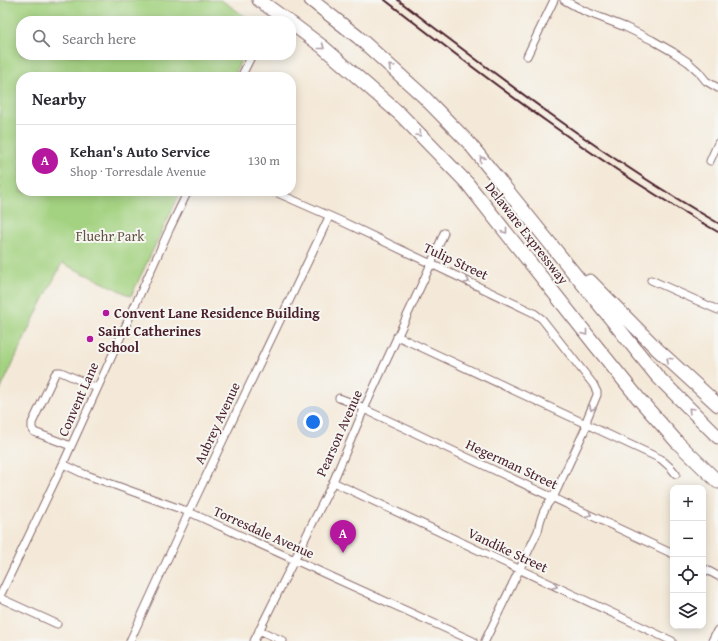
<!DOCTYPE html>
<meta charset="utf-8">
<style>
:root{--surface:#fff;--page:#f7f7f7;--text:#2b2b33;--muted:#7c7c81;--line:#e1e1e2;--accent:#b5179e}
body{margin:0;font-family:"Gentium Book Plus",serif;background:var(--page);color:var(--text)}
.controls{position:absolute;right:12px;bottom:12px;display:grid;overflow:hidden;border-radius:8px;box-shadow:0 2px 10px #0003}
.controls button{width:36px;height:36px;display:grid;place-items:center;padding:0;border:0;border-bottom:1px solid var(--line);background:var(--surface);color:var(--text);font:20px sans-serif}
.you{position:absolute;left:313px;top:422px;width:14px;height:14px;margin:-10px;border:3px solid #fff;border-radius:50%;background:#1a73e8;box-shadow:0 0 0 6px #1a73e833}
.badge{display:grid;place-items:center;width:26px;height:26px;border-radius:50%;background:var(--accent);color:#fff;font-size:13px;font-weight:700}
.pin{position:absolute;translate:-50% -33px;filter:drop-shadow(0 1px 2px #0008)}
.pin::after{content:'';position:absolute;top:21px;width:14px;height:12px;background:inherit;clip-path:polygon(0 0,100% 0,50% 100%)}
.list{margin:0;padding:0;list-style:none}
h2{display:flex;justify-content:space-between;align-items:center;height:52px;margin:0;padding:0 16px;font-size:17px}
h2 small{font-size:13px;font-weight:400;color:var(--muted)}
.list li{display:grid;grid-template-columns:26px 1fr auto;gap:12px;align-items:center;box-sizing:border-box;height:72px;padding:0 16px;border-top:1px solid var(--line)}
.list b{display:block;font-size:15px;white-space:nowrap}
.list p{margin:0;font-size:13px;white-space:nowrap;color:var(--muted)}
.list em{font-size:13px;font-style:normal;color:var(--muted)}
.icon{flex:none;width:22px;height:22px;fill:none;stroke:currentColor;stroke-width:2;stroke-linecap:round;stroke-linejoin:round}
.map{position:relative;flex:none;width:718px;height:641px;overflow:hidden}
.search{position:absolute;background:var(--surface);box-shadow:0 2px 10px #0003;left:16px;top:16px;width:280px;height:44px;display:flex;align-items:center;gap:10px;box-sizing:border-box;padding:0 14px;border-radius:16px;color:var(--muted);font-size:15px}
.panel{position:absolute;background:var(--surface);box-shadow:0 2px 10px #0003;left:16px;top:72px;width:280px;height:124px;border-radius:16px}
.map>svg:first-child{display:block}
</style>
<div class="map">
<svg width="718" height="641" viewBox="0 0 718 641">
<rect width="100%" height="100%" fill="#f6f6f2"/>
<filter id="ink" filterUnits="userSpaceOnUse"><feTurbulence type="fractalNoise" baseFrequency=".025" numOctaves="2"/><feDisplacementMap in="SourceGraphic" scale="8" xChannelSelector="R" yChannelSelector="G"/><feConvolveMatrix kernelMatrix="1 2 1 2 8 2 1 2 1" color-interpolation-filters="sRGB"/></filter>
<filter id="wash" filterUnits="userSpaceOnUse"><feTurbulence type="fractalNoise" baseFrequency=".012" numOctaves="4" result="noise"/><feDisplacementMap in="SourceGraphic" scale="16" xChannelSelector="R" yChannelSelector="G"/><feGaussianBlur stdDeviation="0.9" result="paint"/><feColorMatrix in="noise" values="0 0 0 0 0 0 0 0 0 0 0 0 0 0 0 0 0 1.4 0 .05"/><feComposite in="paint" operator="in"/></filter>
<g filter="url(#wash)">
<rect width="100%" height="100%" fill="#f4e9d8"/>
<path fill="#a3d280" stroke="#767856" d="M0 0H221L252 21H21V55H243L234 77H21V191H181L131 296 62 263 30 326 0 391Z"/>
</g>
<g filter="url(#ink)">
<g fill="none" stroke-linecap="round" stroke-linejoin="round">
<defs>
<path id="minor" d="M564 0 584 11 625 27 652 40 673 52 688 62 698 71 706 81 718 88
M527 56 554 0
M241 77 252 55
M710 161 718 143
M273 191 341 221 534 313 542 319 593 384 597 392V395L587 419V425L553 498C544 506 540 520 538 531L485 641
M651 280 718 310
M397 336 661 459 671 468 676 474
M339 398 360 406 364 409 673 554
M71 446 34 432 32 428V423L55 374 57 372H61L97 388
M63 464 84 474 189 512 473 641
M333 482 672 641
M703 568 718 576
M0 596 63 464 170 228 188 191
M0 598 57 624
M259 630 283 641
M130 641 189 512 329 217
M254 641 333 482 364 409 431 264 444 233"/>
<path id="tertiary" d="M713 641 718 631"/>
<path id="motorway" d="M259 0 288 21
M311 0 358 37 423 96 469 143 657 376 718 437
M291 23 323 47 401 115 467 183 596 346 639 399 677 442 718 482
M590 281 658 350 718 405"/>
</defs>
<use href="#minor" stroke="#866668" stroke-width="9"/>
<use href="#tertiary" stroke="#866668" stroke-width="11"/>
<use href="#motorway" stroke="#866668" stroke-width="15"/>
<use href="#minor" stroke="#fff" stroke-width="7"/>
<use href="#tertiary" stroke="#fff" stroke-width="9"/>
<use href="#motorway" stroke="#fff" stroke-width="13"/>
<path stroke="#4a1f2b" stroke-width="2" d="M385 0C492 83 600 165 718 232
M398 0C501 79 605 158 718 223"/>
</g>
<defs><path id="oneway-chevron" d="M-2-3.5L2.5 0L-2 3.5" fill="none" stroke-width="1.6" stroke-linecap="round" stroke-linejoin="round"/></defs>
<g stroke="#ae9aa0">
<use href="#oneway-chevron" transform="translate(322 47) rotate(38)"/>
<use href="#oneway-chevron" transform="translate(391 67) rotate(-138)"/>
<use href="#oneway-chevron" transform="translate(419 134) rotate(46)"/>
<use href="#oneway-chevron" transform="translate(482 159) rotate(-129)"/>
<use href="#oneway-chevron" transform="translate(505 231) rotate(52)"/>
<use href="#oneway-chevron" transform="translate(467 281) rotate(25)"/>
<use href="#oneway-chevron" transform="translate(585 333) rotate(52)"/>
<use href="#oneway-chevron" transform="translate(669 360) rotate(-137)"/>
<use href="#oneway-chevron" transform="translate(592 408) rotate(113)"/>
<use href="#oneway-chevron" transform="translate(691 410) rotate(-135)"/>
<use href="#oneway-chevron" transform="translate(589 514) rotate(25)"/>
<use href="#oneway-chevron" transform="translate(555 586) rotate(25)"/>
</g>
</g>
<g fill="#b5179e" stroke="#f6f6f2" stroke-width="1.5">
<circle cx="106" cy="313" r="4"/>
<circle cx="90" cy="339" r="4"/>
</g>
<g text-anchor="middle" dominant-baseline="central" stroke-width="4" stroke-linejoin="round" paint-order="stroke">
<g font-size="14" fill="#4a1f2b" stroke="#f6f6f2">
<text transform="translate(527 233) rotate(52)">Delaware Expressway</text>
<text transform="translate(456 261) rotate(25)">Tulip Street</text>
<text transform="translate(78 399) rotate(-66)">Convent Lane</text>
<text transform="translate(217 423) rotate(-65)">Aubrey Avenue</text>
<text transform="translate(339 433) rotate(-66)">Pearson Avenue</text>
<text transform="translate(512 464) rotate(25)">Hegerman Street</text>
<text transform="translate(264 532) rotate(24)">Torresdale Avenue</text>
<text transform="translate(508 550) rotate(25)">Vandike Street</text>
</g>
<g font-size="14" fill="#655544" stroke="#f6f6f2">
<text x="110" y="236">Fluehr Park</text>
</g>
<g font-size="14" font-weight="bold" fill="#4a1f2b" stroke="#f6f6f2" text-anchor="start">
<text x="114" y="313">Convent Lane Residence Building</text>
<text x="98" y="331">Saint Catherines<tspan x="98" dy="16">School</tspan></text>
</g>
</g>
</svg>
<div class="controls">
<button>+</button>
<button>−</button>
<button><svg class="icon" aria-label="locate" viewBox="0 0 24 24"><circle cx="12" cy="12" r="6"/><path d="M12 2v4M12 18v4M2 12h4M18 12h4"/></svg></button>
<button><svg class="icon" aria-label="layers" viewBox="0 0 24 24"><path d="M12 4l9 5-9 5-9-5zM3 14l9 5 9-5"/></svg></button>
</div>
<div class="you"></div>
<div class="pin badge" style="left:343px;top:553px">A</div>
<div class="search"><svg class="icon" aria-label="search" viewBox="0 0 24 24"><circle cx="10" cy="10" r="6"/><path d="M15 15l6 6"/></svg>Search here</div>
<section class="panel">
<h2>Nearby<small></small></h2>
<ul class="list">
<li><span class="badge">A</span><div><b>Kehan's Auto Service</b><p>Shop · Torresdale Avenue</p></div><em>130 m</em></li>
</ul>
</section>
</div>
